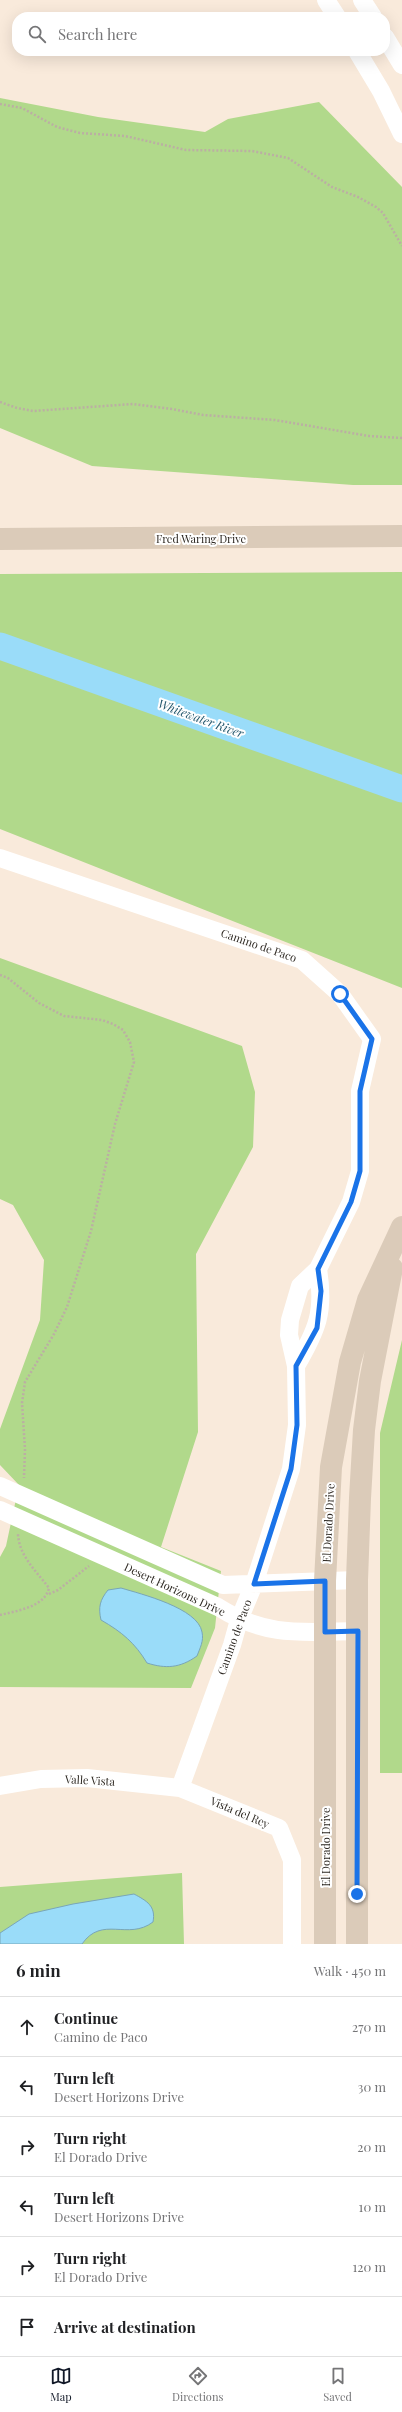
<!DOCTYPE html>
<meta charset="utf-8">
<style>
:root{--surface:#fff;--page:#f6f6f6;--text:#202124;--muted:#757577;--line:#e0e0e0;--accent:#111827}
body{margin:0;font-family:"Playfair Display",serif;background:var(--page);color:var(--text)}
.stop{position:absolute;width:12px;height:12px;margin:-9px;border:3px solid #1a73e8;border-radius:50%;background:#fff}
.stop.end{background:#1a73e8;border-color:#fff;box-shadow:0 1px 4px #0008}
.list{margin:0;padding:0;list-style:none}
h2{display:flex;justify-content:space-between;align-items:center;height:52px;margin:0;padding:0 16px;font-size:17px}
h2 small{font-size:13px;font-weight:400;color:var(--muted)}
.list li{display:grid;grid-template-columns:26px 1fr auto;gap:12px;align-items:center;box-sizing:border-box;height:60px;padding:0 16px;border-top:1px solid var(--line)}
.list b{display:block;font-size:15px;white-space:nowrap}
.list p{margin:0;font-size:13px;white-space:nowrap;color:var(--muted)}
.list em{font-size:13px;font-style:normal;color:var(--muted)}
.icon{flex:none;width:22px;height:22px;fill:none;stroke:currentColor;stroke-width:2;stroke-linecap:round;stroke-linejoin:round}
.map{position:relative;flex:none;width:402px;height:1944px;overflow:hidden}
.search{position:absolute;background:var(--surface);box-shadow:0 4px 16px #0002;left:12px;right:12px;top:12px;height:44px;display:flex;align-items:center;gap:10px;box-sizing:border-box;padding:0 14px;border-radius:16px;color:var(--muted);font-size:15px}
.sheet{height:412px;background:var(--surface)}
nav{display:flex;justify-content:space-around;align-items:center;box-sizing:border-box;height:56px;border-top:1px solid var(--line);background:var(--surface);font-size:11px;color:var(--muted)}
nav a{display:grid;justify-items:center;gap:2px}
nav .on{color:var(--accent)}
.map>svg:first-child{display:block}
</style>
<div class="map">
<svg width="402" height="1944" viewBox="0 0 402 1944">
<rect width="100%" height="100%" fill="#f9eadb"/>
<path fill="#b1d98b" d="M0 98 98 117 205 132 228 119 319 102 402 187V485H353L92 466 0 428Z
M402 572V988L0 829V574Z
M0 958 242 1046 255 1092 253 1147 196 1254 198 1432 161 1547 221 1571 215 1628 191 1688 0 1687V1557L6 1546 19 1485 0 1465V1429L40 1320 44 1260 13 1205 0 1199Z
M402 1340V1773H380V1433Z
M182 1873 184 1944H0V1887Z"/>
<path fill="#9adcf9" stroke="#79a6b8" d="M121 1588C141 1594 198 1608 202 1632 204 1641 200 1648 197 1656 180 1668 166 1669 147 1663 135 1643 122 1632 101 1620 98 1607 100 1600 108 1590Z
M134 1894C147 1901 156 1906 153 1922 128 1941 102 1915 82 1944H0V1933L29 1914 73 1904Z"/>
<g fill="none" stroke-linecap="round" stroke-linejoin="round">
<path stroke="#9adcf9" stroke-width="27" d="M0 646 402 789"/>
<path stroke="#bbafa3" stroke-width="2.5" stroke-dasharray="2 2" stroke-linecap="butt" d="M0 104 22 108 57 127 80 133 125 136 186 150 252 151 288 158 332 187 358 197 376 207 383 213 402 246
M0 402 17 408 33 411 133 404 172 409 203 415 275 420 369 436 402 438
M0 975 8 978 39 1003 64 1016 102 1020 113 1024 123 1030 130 1042 134 1062 115 1124 91 1231 67 1307 54 1334 25 1382 22 1403 25 1449 24 1478
M49 1594 58 1590 89 1566
M0 1615C16 1611 45 1607 49 1588 37 1572 19 1556 18 1534"/>
<path stroke="#fff" stroke-width="18" d="M326 0 337 17
M362 0 373 17
M385 37 402 65
M357 51 381 91 402 134
M0 858 302 960 340 994 372 1039 360 1091V1171L351 1202 318 1269 300 1286 290 1320 289 1335 296 1366 297 1425 291 1469 254 1584 239 1620 232 1645 180 1788
M296 1366C317 1330 325 1312 318 1269
M0 1486 223 1585 357 1580
M0 1510 218 1607C267 1638 303 1632 358 1631
M0 1786 41 1779 87 1778 180 1788 279 1828 292 1860V1944"/>
<path stroke="#dbcbb9" stroke-width="22" d="M0 539 402 536
M325 1944V1581L331 1467 350 1362 368 1300 402 1227
M357 1944V1580L360 1498 364 1430 370 1381 392 1268"/>
</g>
<g fill="none" stroke-linecap="round" stroke-linejoin="round">
<path stroke="#1a73e8" stroke-width="5" d="M340 994 372 1039 360 1091V1171L351 1202 318 1269 321 1291 317 1328 296 1366 297 1425 291 1469 254 1584 325 1581V1632L358 1631 357 1894"/>
</g>
<g text-anchor="middle" dominant-baseline="central" stroke-width="4" stroke-linejoin="round" paint-order="stroke">
<g font-size="11" fill="#2d2822" stroke="#fff">
<text x="201" y="538">Fred Waring Drive</text>
<text transform="translate(259 945) rotate(19)">Camino de Paco</text>
<text transform="translate(328 1523) rotate(-87)">El Dorado Drive</text>
<text transform="translate(175 1589) rotate(25)">Desert Horizons Drive</text>
<text transform="translate(234 1637) rotate(-70)">Camino de Paco</text>
<text transform="translate(90 1780) rotate(3)">Valle Vista</text>
<text transform="translate(240 1812) rotate(23)">Vista del Rey</text>
<text transform="translate(325 1847) rotate(-90)">El Dorado Drive</text>
</g>
<g font-size="12" font-style="italic" fill="#26596e" stroke="#fff">
<text transform="translate(201 718) rotate(20)">Whitewater River</text>
</g>
</g>
</svg>
<div class="stop" style="left:340px;top:994px"></div>
<div class="stop end" style="left:357px;top:1894px"></div>
<div class="search"><svg class="icon" aria-label="search" viewBox="0 0 24 24"><circle cx="10" cy="10" r="6"/><path d="M15 15l6 6"/></svg>Search here</div>
</div>
<section class="sheet">
<h2>6 min<small>Walk · 450 m</small></h2>
<ul class="list">
<li><svg class="icon" aria-label="ahead" viewBox="0 0 24 24"><path d="M12 20V5M6 11l6-6 6 6"/></svg><div><b>Continue</b><p>Camino de Paco</p></div><em>270 m</em></li>
<li><svg class="icon" aria-label="left" viewBox="0 0 24 24"><path d="M17 20v-9H6M10 6l-5 5 5 5"/></svg><div><b>Turn left</b><p>Desert Horizons Drive</p></div><em>30 m</em></li>
<li><svg class="icon" aria-label="right" viewBox="0 0 24 24"><path d="M7 20v-9h11M14 6l5 5-5 5"/></svg><div><b>Turn right</b><p>El Dorado Drive</p></div><em>20 m</em></li>
<li><svg class="icon" aria-label="left" viewBox="0 0 24 24"><path d="M17 20v-9H6M10 6l-5 5 5 5"/></svg><div><b>Turn left</b><p>Desert Horizons Drive</p></div><em>10 m</em></li>
<li><svg class="icon" aria-label="right" viewBox="0 0 24 24"><path d="M7 20v-9h11M14 6l5 5-5 5"/></svg><div><b>Turn right</b><p>El Dorado Drive</p></div><em>120 m</em></li>
<li><svg class="icon" aria-label="arrive" viewBox="0 0 24 24"><path d="M6 21V4h12l-3 4 3 4H6"/></svg><div><b>Arrive at destination</b></div></li>
</ul>
</section>
<nav>
<a class="on"><svg class="icon" aria-label="map" viewBox="0 0 24 24"><path d="M3 6l6-2 6 2 6-2v14l-6 2-6-2-6 2zM9 4v14M15 6v14"/></svg>Map</a>
<a><svg class="icon" aria-label="directions" viewBox="0 0 24 24"><path d="M12 3l9 9-9 9-9-9zM9 14v-3h6M13 9l2 2-2 2"/></svg>Directions</a>
<a><svg class="icon" aria-label="saved" viewBox="0 0 24 24"><path d="M7 4h10v16l-5-4-5 4z"/></svg>Saved</a>
</nav>
